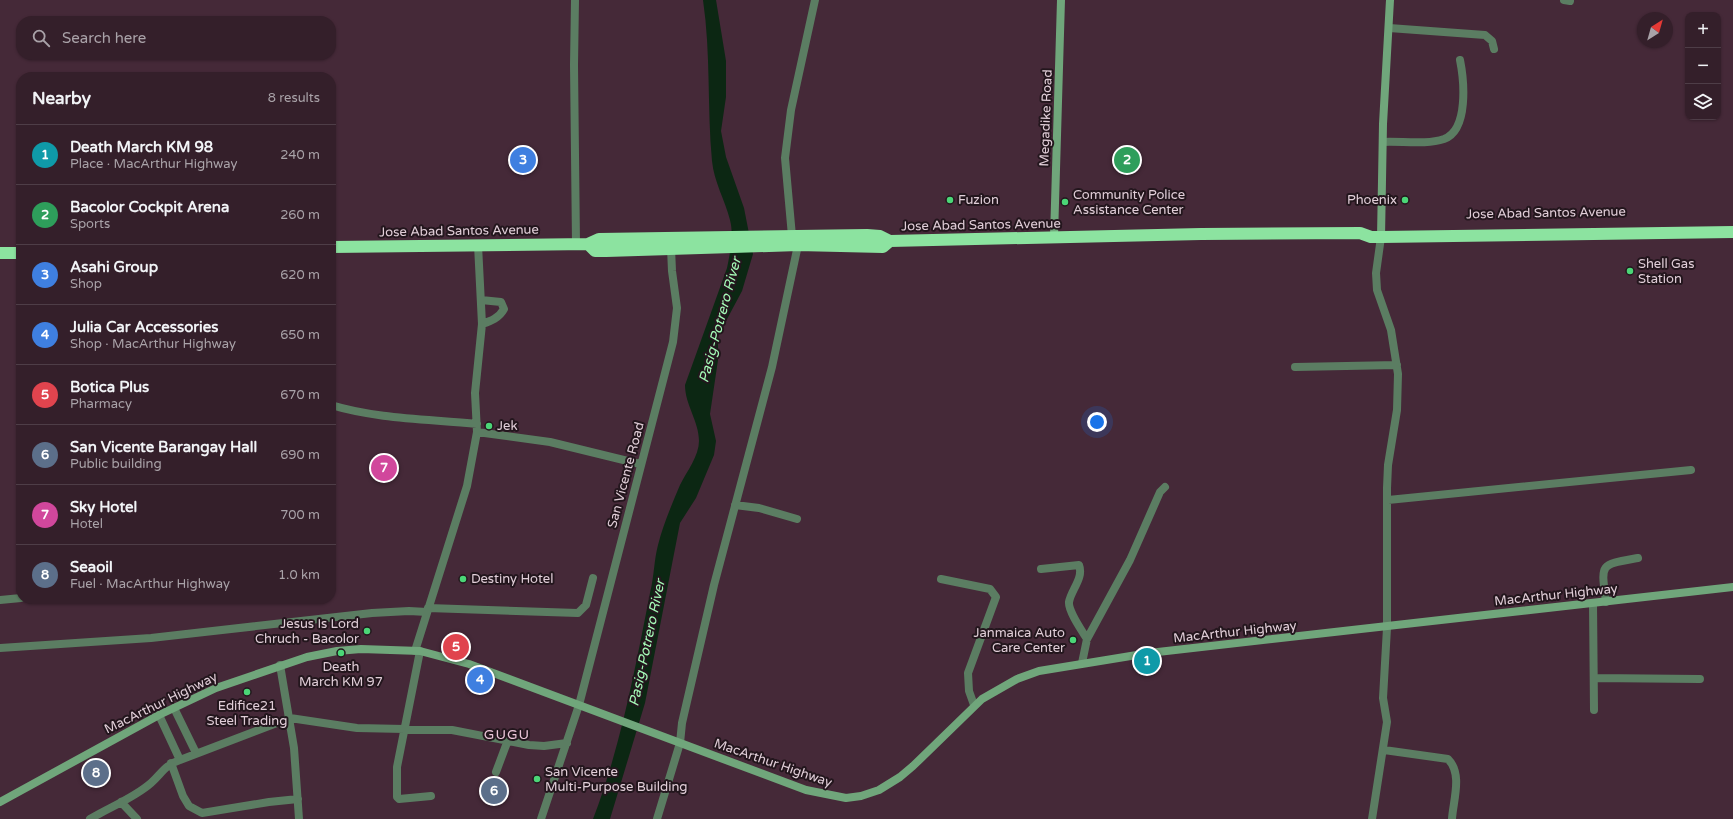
<!DOCTYPE html>
<meta charset="utf-8">
<style>
:root{--surface:#341f2a;--page:#3f2c36;--text:#f1f3f6;--muted:#a9a2a8;--line:#4e3d47;--accent:#db2777}
body{margin:0;font-family:"Varela Round",sans-serif;background:var(--page);color:var(--text)}
.controls{position:absolute;right:12px;top:12px;display:grid;overflow:hidden;border-radius:8px;box-shadow:0 1px 3px #0004}
.controls button{width:36px;height:36px;display:grid;place-items:center;padding:0;border:0;border-bottom:1px solid var(--line);background:var(--surface);color:var(--text);font:20px sans-serif}
.compass{position:absolute;left:1637px;top:12px;width:36px;height:36px;border-radius:50%;background:var(--surface);box-shadow:0 1px 3px #0004;rotate:37deg}
.you{position:absolute;left:1097px;top:422px;width:14px;height:14px;margin:-10px;border:3px solid #fff;border-radius:50%;background:#1a73e8;box-shadow:0 0 0 6px #1a73e833}
.badge{display:grid;place-items:center;width:26px;height:26px;border-radius:50%;background:var(--accent);color:#fff;font-size:13px;font-weight:700}
.pin{position:absolute;translate:-50% -50%;border:2px solid #fff;box-shadow:0 1px 4px #0006}
.list{margin:0;padding:0;list-style:none}
h2{display:flex;justify-content:space-between;align-items:center;height:52px;margin:0;padding:0 16px;font-size:17px}
h2 small{font-size:13px;font-weight:400;color:var(--muted)}
.list li{display:grid;grid-template-columns:26px 1fr auto;gap:12px;align-items:center;box-sizing:border-box;height:60px;padding:0 16px;border-top:1px solid var(--line)}
.list b{display:block;font-size:15px;white-space:nowrap}
.list p{margin:0;font-size:13px;white-space:nowrap;color:var(--muted)}
.list em{font-size:13px;font-style:normal;color:var(--muted)}
.icon{flex:none;width:22px;height:22px;fill:none;stroke:currentColor;stroke-width:2;stroke-linecap:round;stroke-linejoin:round}
.map{position:relative;flex:none;width:1733px;height:819px;overflow:hidden}
.search{position:absolute;background:var(--surface);box-shadow:0 1px 3px #0004;left:16px;top:16px;width:320px;height:44px;display:flex;align-items:center;gap:10px;box-sizing:border-box;padding:0 14px;border-radius:16px;color:var(--muted);font-size:15px}
.panel{position:absolute;background:var(--surface);box-shadow:0 1px 3px #0004;left:16px;top:72px;width:320px;height:532px;border-radius:16px}
.map>svg:first-child{display:block}
</style>
<div class="map">
<svg width="1733" height="819" viewBox="0 0 1733 819">
<rect width="100%" height="100%" fill="#452938"/>
<path fill="#0c2713" d="M703 0H716L726 61V97L721 131 726 157 744 208 753 254 742 291 718 336V360L710 414 716 441 714 455 696 498 680 523 645 703 610 819H593C621 746 635 669 650 593 654 577 654 560 658 545 663 525 672 504 680 485 687 471 699 456 699 441 699 421 685 405 685 385L727 268C730 253 734 235 730 220 725 200 714 182 712 161 707 108 711 54 703 0Z"/>
<g fill="none" stroke-linecap="round" stroke-linejoin="round">
<path stroke="#5b7d62" stroke-width="8" d="M575 0 574 65 576 244
M1564 0 1570 1
M1389 28 1485 35 1492 41 1494 49
M1383 142C1402 141 1426 145 1444 139 1469 130 1464 80 1460 60
M792 236 785 158 791 110 815 0
M481 300 501 302 504 309C499 318 491 321 482 324
M1295 367 1397 365
M331 405C377 419 429 419 477 424
M477 432 550 442 640 464
M1388 500 1691 470
M735 505 759 508 797 519
M1041 569 1079 565C1084 578 1071 590 1069 602 1068 611 1082 631 1087 639
M941 579 990 589 996 597 968 673 969 691 974 705
M0 600 21 598
M1606 602C1601 563 1599 565 1638 558
M1593 603 1594 710
M428 608 578 613 586 605 593 578
M0 648 151 638 372 613 409 611 427 612
M415 651 467 486 477 432 475 393 482 324 478 245
M420 651 397 767V797L399 799 431 796
M1082 663 1087 639 1130 560 1160 492 1165 487
M280 665 294 748 299 819
M1594 678 1700 679
M174 708 196 753
M1384 750 1448 759C1463 774 1453 801 1452 819
M180 760 290 718 357 728 452 730 529 745 544 746 567 743
M171 763 183 796 189 806 202 813 269 802 298 799
M496 772 508 740
M121 802 137 819
M90 819C110 807 134 798 151 783 162 773 165 765 180 760L159 715
M541 819 579 705 673 342 677 308 672 271 671 248
M657 819 680 743 682 723 714 585 772 367 798 245
M1372 819 1387 722 1383 698 1387 628V488L1388 465 1397 410 1398 374 1391 330 1377 290 1376 273 1381 237"/>
<path stroke="#70a67b" stroke-width="8" d="M1054 237 1061 0
M1381 237 1383 124 1390 0
M0 802 159 715 216 688 307 657 337 651 361 649 420 651 469 664 806 790 846 798 861 796 879 790 900 777 913 766 982 699 1017 679 1039 671 1149 653 1733 587"/>
<path stroke="#8ce3a0" stroke-width="12" d="M588 244 595 251H606L798 245 883 247 890 241
M331 247 588 244 599 239 867 235 880 236 890 241 1201 234 1360 233 1371 237H1381L1733 232
M0 253H21"/>
</g>
<g fill="#4bd677" stroke="#23161d" stroke-width="1.5">
<circle cx="950" cy="200" r="4"/>
<circle cx="1405" cy="200" r="4"/>
<circle cx="1065" cy="202" r="4"/>
<circle cx="1630" cy="271" r="4"/>
<circle cx="489" cy="426" r="4"/>
<circle cx="463" cy="579" r="4"/>
<circle cx="367" cy="631" r="4"/>
<circle cx="1073" cy="640" r="4"/>
<circle cx="341" cy="653" r="4"/>
<circle cx="247" cy="692" r="4"/>
<circle cx="537" cy="779" r="4"/>
</g>
<g text-anchor="middle" dominant-baseline="central" stroke-width="4" stroke-linejoin="round" paint-order="stroke">
<g font-size="13" fill="#e1ced8" stroke="#23161d">
<text transform="translate(1046 118) rotate(-88)">Megadike Road</text>
<text transform="translate(1546 213) rotate(-1)">Jose Abad Santos Avenue</text>
<text transform="translate(981 225) rotate(-1)">Jose Abad Santos Avenue</text>
<text transform="translate(459 231) rotate(-1)">Jose Abad Santos Avenue</text>
<text transform="translate(626 475) rotate(-75)">San Vicente Road</text>
<text transform="translate(1556 595) rotate(-6)">MacArthur Highway</text>
<text transform="translate(1235 632) rotate(-6)">MacArthur Highway</text>
<text transform="translate(161 703) rotate(-26)">MacArthur Highway</text>
<text transform="translate(773 763) rotate(19)">MacArthur Highway</text>
</g>
<g font-size="13" fill="#e1ced8" stroke="#23161d" text-anchor="start">
<text x="1073" y="195">Community Police<tspan x="1073" dy="15">Assistance Center</tspan></text>
<text x="958" y="200">Fuzion</text>
<text x="1397" y="200" text-anchor="end">Phoenix</text>
<text x="1638" y="264">Shell Gas<tspan x="1638" dy="15">Station</tspan></text>
<text x="497" y="426">Jek</text>
<text x="471" y="579">Destiny Hotel</text>
<text x="359" y="624" text-anchor="end">Jesus Is Lord<tspan x="359" dy="15">Chruch - Bacolor</tspan></text>
<text x="1065" y="633" text-anchor="end">Janmaica Auto<tspan x="1065" dy="15">Care Center</tspan></text>
<text x="341" y="667" text-anchor="middle">Death<tspan x="341" dy="15">March KM 97</tspan></text>
<text x="247" y="706" text-anchor="middle">Edifice21<tspan x="247" dy="15">Steel Trading</tspan></text>
<text x="545" y="772">San Vicente<tspan x="545" dy="15">Multi-Purpose Building</tspan></text>
</g>
<g font-size="14" font-style="italic" fill="#a4fbb7" stroke="#23161d">
<text transform="translate(720 320) rotate(-75)">Pasig-Potrero River</text>
<text transform="translate(647 643) rotate(-78)">Pasig-Potrero River</text>
</g>
<g font-size="14" letter-spacing="1" fill="#ebc5d8" stroke="#23161d">
<text x="507" y="734">GUGU</text>
</g>
</g>
</svg>
<div class="controls">
<button>+</button>
<button>−</button>
<button><svg class="icon" aria-label="layers" viewBox="0 0 24 24"><path d="M12 4l9 5-9 5-9-5zM3 14l9 5 9-5"/></svg></button>
</div>
<svg class="compass" viewBox="-18 -18 36 36"><path d="M0-13l5 13h-10z" fill="#e53935"/><path d="M0 13l5-13h-10z" fill="#a9a2a8"/></svg>
<div class="you"></div>
<div class="pin badge" style="left:1147px;top:661px;background:#0f9aa8">1</div>
<div class="pin badge" style="left:1127px;top:160px;background:#2e9e5b">2</div>
<div class="pin badge" style="left:523px;top:160px;background:#3f7fe0">3</div>
<div class="pin badge" style="left:480px;top:680px;background:#3f7fe0">4</div>
<div class="pin badge" style="left:456px;top:647px;background:#e0444e">5</div>
<div class="pin badge" style="left:494px;top:791px;background:#5c6f8a">6</div>
<div class="pin badge" style="left:384px;top:468px;background:#d1479c">7</div>
<div class="pin badge" style="left:96px;top:773px;background:#5c6f8a">8</div>
<div class="search"><svg class="icon" aria-label="search" viewBox="0 0 24 24"><circle cx="10" cy="10" r="6"/><path d="M15 15l6 6"/></svg>Search here</div>
<section class="panel">
<h2>Nearby<small>8 results</small></h2>
<ul class="list">
<li><span class="badge" style="background:#0f9aa8">1</span><div><b>Death March KM 98</b><p>Place · MacArthur Highway</p></div><em>240 m</em></li>
<li><span class="badge" style="background:#2e9e5b">2</span><div><b>Bacolor Cockpit Arena</b><p>Sports</p></div><em>260 m</em></li>
<li><span class="badge" style="background:#3f7fe0">3</span><div><b>Asahi Group</b><p>Shop</p></div><em>620 m</em></li>
<li><span class="badge" style="background:#3f7fe0">4</span><div><b>Julia Car Accessories</b><p>Shop · MacArthur Highway</p></div><em>650 m</em></li>
<li><span class="badge" style="background:#e0444e">5</span><div><b>Botica Plus</b><p>Pharmacy</p></div><em>670 m</em></li>
<li><span class="badge" style="background:#5c6f8a">6</span><div><b>San Vicente Barangay Hall</b><p>Public building</p></div><em>690 m</em></li>
<li><span class="badge" style="background:#d1479c">7</span><div><b>Sky Hotel</b><p>Hotel</p></div><em>700 m</em></li>
<li><span class="badge" style="background:#5c6f8a">8</span><div><b>Seaoil</b><p>Fuel · MacArthur Highway</p></div><em>1.0 km</em></li>
</ul>
</section>
</div>
